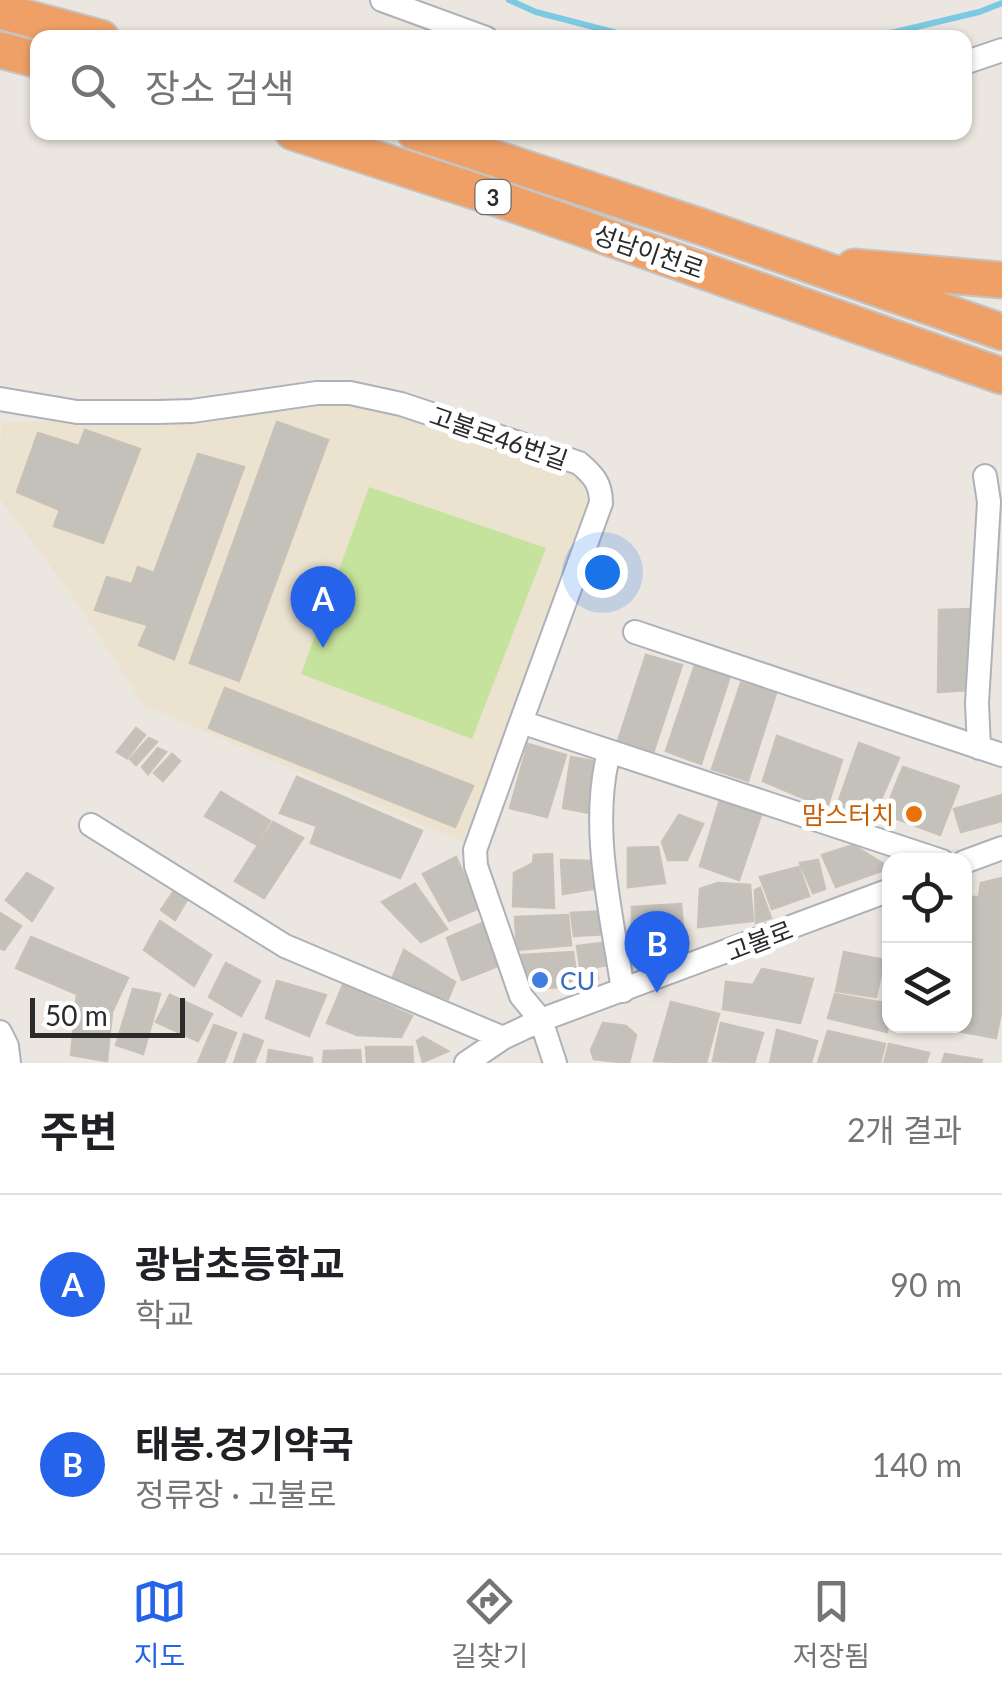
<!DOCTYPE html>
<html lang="ko">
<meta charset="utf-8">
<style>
:root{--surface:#fff;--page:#f6f6f6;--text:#202124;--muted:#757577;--line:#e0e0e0;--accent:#2563eb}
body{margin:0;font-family:Lato,"Noto Sans KR",sans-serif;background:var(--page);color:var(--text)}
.controls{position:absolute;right:30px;bottom:30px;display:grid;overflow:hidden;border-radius:20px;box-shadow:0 2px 8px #0004}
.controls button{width:90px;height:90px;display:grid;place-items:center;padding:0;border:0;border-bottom:2px solid var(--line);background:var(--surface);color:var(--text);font:50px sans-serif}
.scale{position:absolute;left:30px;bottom:25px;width:155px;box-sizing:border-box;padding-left:10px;border:5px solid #2b2b2b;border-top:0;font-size:28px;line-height:35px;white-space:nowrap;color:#2b2b2b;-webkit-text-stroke:8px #fff;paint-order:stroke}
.you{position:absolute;left:602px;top:572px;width:35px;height:35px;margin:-25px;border:8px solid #fff;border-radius:50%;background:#1a73e8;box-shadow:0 0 0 15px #1a73e833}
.badge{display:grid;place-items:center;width:65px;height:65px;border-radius:50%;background:var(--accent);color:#fff;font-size:32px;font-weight:700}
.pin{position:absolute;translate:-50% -82px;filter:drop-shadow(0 2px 5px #0008)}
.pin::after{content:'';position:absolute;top:52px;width:35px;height:30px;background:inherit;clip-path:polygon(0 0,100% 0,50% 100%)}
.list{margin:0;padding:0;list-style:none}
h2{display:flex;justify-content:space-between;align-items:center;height:130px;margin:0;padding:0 40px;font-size:42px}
h2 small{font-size:32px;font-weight:400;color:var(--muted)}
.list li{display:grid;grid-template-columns:65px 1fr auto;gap:30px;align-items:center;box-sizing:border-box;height:180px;padding:0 40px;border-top:2px solid var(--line)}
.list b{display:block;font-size:38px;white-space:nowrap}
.list p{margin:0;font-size:32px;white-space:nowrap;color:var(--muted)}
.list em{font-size:32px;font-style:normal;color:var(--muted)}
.icon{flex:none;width:55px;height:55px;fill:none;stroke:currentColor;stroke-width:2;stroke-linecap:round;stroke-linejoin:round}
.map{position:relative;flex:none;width:1002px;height:1063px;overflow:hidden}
.search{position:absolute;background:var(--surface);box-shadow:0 2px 8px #0004;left:30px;right:30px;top:30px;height:110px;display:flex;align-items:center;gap:25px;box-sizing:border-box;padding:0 35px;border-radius:20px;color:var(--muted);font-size:38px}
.sheet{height:490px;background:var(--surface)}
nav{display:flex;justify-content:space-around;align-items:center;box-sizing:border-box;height:140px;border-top:2px solid var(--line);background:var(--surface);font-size:28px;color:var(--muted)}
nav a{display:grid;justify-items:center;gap:5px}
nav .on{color:var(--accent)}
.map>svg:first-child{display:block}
</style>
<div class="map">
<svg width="1002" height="1063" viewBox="0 0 1002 1063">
<rect width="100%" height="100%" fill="#ebe6df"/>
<path fill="#ebe2d0" d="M331 403 383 408 565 468 582 484 591 511 467 844 145 706 69 591 0 499 1 423 288 409Z"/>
<path fill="#c6e39d" d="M369 487 546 548 472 739 301 674Z"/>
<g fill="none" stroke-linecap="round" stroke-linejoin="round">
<path stroke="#7cc9e3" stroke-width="6" d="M509 0 536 12 636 38
M870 38 979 12 1002 3"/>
</g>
<path fill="#c4c0ba" stroke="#c7c1b8" stroke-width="2.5" d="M277 422 328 440 239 681 190 663Z
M85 430 140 449 103 543 54 526 60 510 17 492 38 433 79 446Z
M198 454 244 467 174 659 139 645 148 625 95 610 107 577 132 584 138 567 154 573Z
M973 609 970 690 938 692 939 610Z
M646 655 682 665 653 753 618 741Z
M695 665 730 676 701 764 666 751Z
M741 683 776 693 748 781 712 769Z
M225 688 473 786 455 827 209 728Z
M136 728 145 735 127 758 117 752Z
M777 736 842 760 827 808 763 781Z
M149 738 157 742 136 765 130 759Z
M859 743 899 758 872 820 837 806Z
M528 744 566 755 547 817 510 808Z
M158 748 166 752 148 774 142 767Z
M172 754 180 761 163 781 154 773Z
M571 757 598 762 590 813 563 808Z
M903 767 959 786 940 835 884 814Z
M297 777 422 831 400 878 311 843 317 826 280 813Z
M221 792 270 821 256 844 205 816Z
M1002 795V821L961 832 954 809Z
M720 800 761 815 739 880 700 866Z
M679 815 703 824 687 860H668L662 842Z
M273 822 303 838 264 898 235 881Z
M853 845 890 868 836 887 822 855Z
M658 847 665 883 628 887V848Z
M552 854 554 908 513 906 514 873 533 863 534 855Z
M456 857 479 908 449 921 423 874Z
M561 860 592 861 593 889 563 894Z
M818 860 825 889 813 893 800 863Z
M799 867 809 896 772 909 760 877Z
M27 873 53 888 32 921 6 900Z
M1002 878V1007L996 1038 953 1030 954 1026H964V973L970 945H964V936L970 897H979L981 883Z
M718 883 750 885 753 921 698 927 700 889Z
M415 884 447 929 421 942 382 902Z
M176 888 188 898 175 920 161 910Z
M760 888 771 918 756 923 755 890Z
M681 904 684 939 632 942V907Z
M605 911 607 934 574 936 571 913Z
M0 913 21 926 4 950 0 948Z
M568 915 571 945 517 950 515 917Z
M160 921 211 955 194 986 144 950Z
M487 921 503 964 462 980 447 938Z
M31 937 128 978 112 1012 107 1061 71 1055 77 994 16 968Z
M611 942 613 964 596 967 598 979 582 980 577 946Z
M404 950 455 982 448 999 392 979Z
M573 952 578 986 527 989 522 955Z
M844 952 884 960 876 997 836 991Z
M226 963 260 981 241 1016 209 997Z
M762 969 813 979 800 1023 723 1009 726 982 753 985Z
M277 981 326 995 309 1036 266 1018Z
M343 985 412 1016 401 1037 357 1035 327 1023Z
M133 989 160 994 143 1054 116 1045Z
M835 994 890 1004 887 1032 828 1018Z
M170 995 212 1014 198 1041 156 1022Z
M671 1002 719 1014 706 1063 654 1061Z
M603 1023 626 1026 636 1035 629 1063 594 1059 591 1050Z
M721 1023 763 1033 754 1063 713 1061Z
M214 1025 236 1033 224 1063H198Z
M777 1030 817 1041 811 1063H770Z
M828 1031 885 1044 880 1063H818Z
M244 1034 263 1041 254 1063H234Z
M423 1037 448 1051 423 1062 417 1041Z
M889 1044 929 1053 926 1063H884Z
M366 1047H412L413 1063H367Z
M269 1050 312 1058V1063H267Z
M360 1050 361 1063H323L324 1051Z
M945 1054 982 1060 981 1063H942Z"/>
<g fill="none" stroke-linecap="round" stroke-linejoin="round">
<defs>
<path id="minor" d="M382 0 486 38
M964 63 1002 50
M0 399 77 412H158L192 411 317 393H350L401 404 579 463C593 475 601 483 601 503L521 722 942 861
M635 632 1002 755
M521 722 475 850 476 866 521 996 541 1020 555 1063
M979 748 977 703 989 502 985 476
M609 752C589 830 612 913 623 991
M91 825 285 946 503 1038
M964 862 1002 848
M0 1032 7 1046 9 1063
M466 1063 503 1038 541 1020 890 890"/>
<path id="highway" d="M0 11 101 38
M0 50 38 60
M293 132 502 200 1002 376
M415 132 702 227 1002 332
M854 267 1002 280"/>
</defs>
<use href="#minor" stroke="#afb1ba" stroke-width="26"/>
<use href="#highway" stroke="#c4c4c4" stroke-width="39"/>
<use href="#minor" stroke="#fff" stroke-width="22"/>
<use href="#highway" stroke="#efa066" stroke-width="35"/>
</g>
<circle fill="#e8710a" stroke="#fff" stroke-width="4" cx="914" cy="814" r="10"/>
<circle fill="#3f7fe0" stroke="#fff" stroke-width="4" cx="540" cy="980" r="10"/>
<g text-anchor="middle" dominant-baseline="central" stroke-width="10" stroke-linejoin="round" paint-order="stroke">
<rect fill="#fff" stroke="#6b6b6b" stroke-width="2.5" x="475.5" y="180" width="35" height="34" rx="8"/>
<g font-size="22" font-weight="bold" fill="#2b2b2b">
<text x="493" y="197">3</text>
</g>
<g font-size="25" fill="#2b2b2b" stroke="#fff">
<text transform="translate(649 251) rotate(19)">성남이천로</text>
<text transform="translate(499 437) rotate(19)">고불로46번길</text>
<text transform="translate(759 940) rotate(-21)">고불로</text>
</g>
<g font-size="25" fill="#c56008" stroke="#fff" text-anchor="end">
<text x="894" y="814">맘스터치</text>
</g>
<g font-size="25" fill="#366cbe" stroke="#fff" text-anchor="start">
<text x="560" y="980">CU</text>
</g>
</g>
</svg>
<div class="controls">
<button><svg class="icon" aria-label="locate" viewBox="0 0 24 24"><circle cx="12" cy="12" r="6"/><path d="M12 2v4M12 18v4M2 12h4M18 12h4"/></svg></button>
<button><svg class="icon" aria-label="layers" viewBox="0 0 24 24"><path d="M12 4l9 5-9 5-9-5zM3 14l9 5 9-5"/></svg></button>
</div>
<div class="scale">50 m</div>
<div class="you"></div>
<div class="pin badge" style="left:323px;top:648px">A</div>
<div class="pin badge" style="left:657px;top:993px">B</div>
<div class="search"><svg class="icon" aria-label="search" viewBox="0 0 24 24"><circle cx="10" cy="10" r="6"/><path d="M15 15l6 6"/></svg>장소 검색</div>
</div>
<section class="sheet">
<h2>주변<small>2개 결과</small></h2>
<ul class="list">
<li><span class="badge">A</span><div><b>광남초등학교</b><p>학교</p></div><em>90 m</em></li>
<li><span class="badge">B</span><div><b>태봉.경기약국</b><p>정류장 · 고불로</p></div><em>140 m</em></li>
</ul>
</section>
<nav>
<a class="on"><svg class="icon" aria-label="map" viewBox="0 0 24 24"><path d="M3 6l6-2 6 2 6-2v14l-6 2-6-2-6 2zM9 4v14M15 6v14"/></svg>지도</a>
<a><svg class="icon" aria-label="directions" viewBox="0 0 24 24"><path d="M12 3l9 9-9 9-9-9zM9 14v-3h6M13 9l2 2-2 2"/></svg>길찾기</a>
<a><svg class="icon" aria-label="saved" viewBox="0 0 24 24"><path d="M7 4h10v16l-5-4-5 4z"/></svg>저장됨</a>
</nav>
